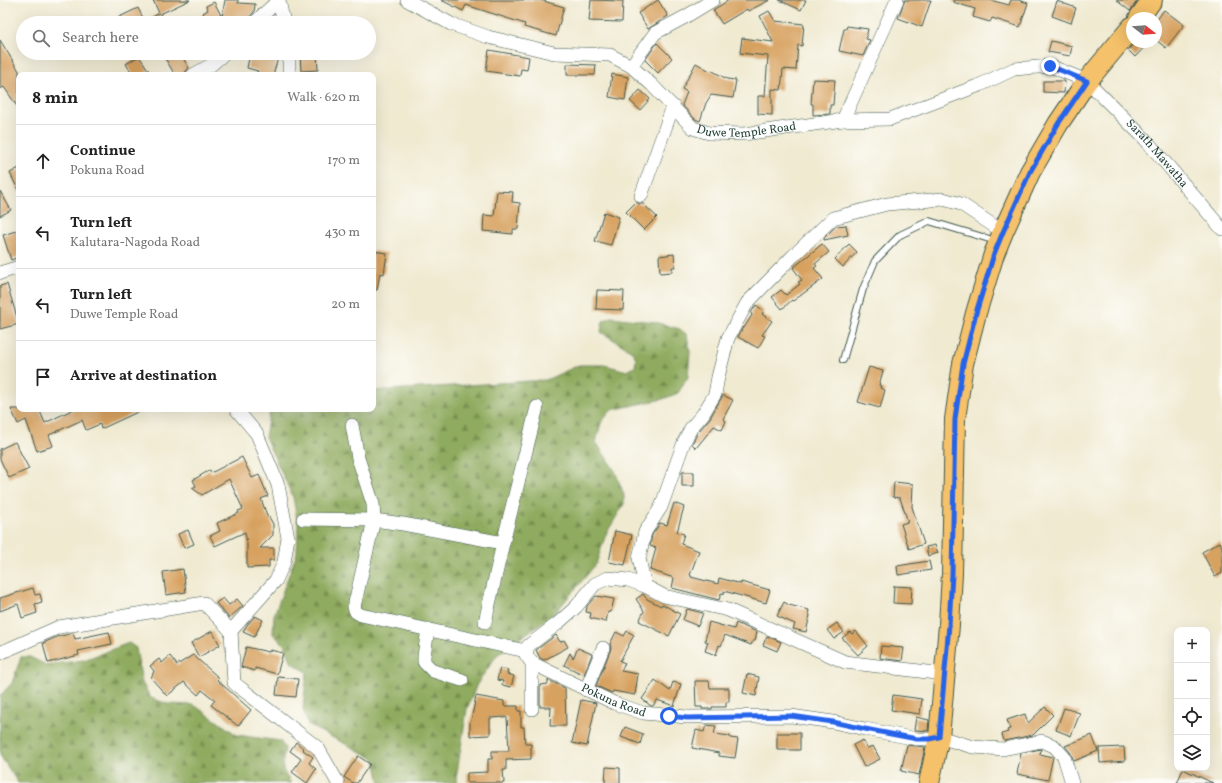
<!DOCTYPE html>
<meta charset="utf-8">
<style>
:root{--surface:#fff;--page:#f6f6f6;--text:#222;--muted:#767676;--line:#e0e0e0}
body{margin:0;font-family:Vollkorn,serif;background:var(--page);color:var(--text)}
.controls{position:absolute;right:12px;bottom:12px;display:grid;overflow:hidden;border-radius:8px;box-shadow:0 4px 16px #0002}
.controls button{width:36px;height:36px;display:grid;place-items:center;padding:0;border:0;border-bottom:1px solid var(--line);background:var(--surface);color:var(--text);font:20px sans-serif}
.compass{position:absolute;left:1126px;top:12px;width:36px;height:36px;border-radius:50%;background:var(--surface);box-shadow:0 4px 16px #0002;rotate:107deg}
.stop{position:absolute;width:12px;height:12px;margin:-9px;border:3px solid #2563eb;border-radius:50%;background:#fff}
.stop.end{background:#2563eb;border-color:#fff;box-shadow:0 1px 4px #0008}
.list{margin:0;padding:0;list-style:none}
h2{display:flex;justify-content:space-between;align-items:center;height:52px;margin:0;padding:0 16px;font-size:17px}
h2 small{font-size:13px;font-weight:400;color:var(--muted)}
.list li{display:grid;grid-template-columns:26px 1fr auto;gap:12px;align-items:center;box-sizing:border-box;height:72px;padding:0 16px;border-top:1px solid var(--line)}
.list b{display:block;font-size:15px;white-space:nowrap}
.list p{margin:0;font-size:13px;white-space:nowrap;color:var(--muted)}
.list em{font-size:13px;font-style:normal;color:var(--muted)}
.icon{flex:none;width:22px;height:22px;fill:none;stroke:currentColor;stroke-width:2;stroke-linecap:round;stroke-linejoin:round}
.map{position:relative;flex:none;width:1222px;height:783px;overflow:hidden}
.search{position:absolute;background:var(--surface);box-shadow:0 4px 16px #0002;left:16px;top:16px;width:360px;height:44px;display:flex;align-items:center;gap:10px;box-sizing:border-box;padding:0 14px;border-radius:22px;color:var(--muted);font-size:15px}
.panel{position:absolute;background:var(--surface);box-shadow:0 4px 16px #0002;left:16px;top:72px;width:360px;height:340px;border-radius:8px}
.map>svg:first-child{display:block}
</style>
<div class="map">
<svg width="1222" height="783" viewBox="0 0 1222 783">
<defs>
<pattern id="forest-firs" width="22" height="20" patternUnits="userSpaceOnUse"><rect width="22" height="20" fill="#8fab5e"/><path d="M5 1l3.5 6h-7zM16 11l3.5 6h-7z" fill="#748c4e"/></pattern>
</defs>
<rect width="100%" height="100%" fill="#fdfcf7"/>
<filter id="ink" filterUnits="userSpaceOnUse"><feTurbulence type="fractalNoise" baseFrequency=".025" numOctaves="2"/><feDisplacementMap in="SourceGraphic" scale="8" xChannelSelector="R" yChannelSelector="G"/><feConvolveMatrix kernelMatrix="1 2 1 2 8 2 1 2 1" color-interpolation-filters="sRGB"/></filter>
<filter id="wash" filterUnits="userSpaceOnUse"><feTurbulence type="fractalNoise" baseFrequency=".012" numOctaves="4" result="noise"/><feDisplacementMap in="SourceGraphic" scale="16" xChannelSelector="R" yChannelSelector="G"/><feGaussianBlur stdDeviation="0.9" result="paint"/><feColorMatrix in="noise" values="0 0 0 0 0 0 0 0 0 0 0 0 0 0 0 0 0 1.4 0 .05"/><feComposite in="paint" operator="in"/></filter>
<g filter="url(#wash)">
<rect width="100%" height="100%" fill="#f0ead1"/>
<path fill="url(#forest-firs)" stroke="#577449" d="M611 317 655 322 680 329 687 335 690 352 688 377 678 393 663 399 611 410 601 423 596 442 615 471 624 495V504L606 534 596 564 556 612 497 655 477 684 467 709 456 779 458 783H380L375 759 308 725 303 709 307 672 292 663 285 646 273 634 274 615 297 553 298 525 293 497 265 437 270 409H373V391L546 380 579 365H605L627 371 635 367 636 358 632 351 601 332 603 321Z
M129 643 136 648 142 683 151 698 168 704 194 705 237 735 280 741 285 748C282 766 280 768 291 783H18L0 755V696L12 683 21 657H30L46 665 84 660Z"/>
<g id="blocks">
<path fill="#d7a15f" d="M153 0H190L160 14 166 23H107L138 8 145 22 159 13Z
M225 0H238V3L255 4 254 12 247 20 228 18 218 23H187L204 14 203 13 208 10 206 6 214 2 222 17Z
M441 0H540L564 7 556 36 524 27 525 24 466 5 463 11Z
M591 0 623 1 622 22 589 21Z
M658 0 668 16 648 29 638 13Z
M729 0H770L748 11 747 9 722 24 713 10Z
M779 0H806L801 10Z
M905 0H931L922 27 898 18Z
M953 0H990L1009 5 1011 0H1018L1028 3 1020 27 992 18 990 22 973 17 975 9 953 2Z
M1116 0H1138L1130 11Z
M1057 1 1076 8 1071 23 1052 16Z
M1164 10 1184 25 1166 48 1156 40V21Z
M769 11 775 21 804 24 802 46 798 45 796 70 783 69 781 90 772 89V115L758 114V96H765L768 56 740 53 742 38 773 42 760 16Z
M847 26 868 29 866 39 870 40 863 56 839 51 844 29H846Z
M0 40 19 71V109L4 87 0 89Z
M1051 41 1072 46 1070 56 1048 52Z
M1135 42H1149L1135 57 1128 50Z
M657 43 672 58 658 73 645 60Z
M489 50 529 57 527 70 521 69 520 76 486 71Z
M162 53H180L189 68 186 71 185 75H175Z
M250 53H257L278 58 273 75H255L258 71 247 68Z
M317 53 318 70 301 71 300 54Z
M139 56 149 71 143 75H133L126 64Z
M696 63 710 71 711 70 727 79 736 80 733 98 711 95 706 103 700 121 695 119 682 105 687 92 682 89Z
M567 64 596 65 595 75H567Z
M612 74 628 77 625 100 609 97Z
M813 79 835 80 833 105H830V114L813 115V104H811Z
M1043 81H1065L1064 93 1043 92Z
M640 90 650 99 640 110 630 101Z
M19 168V192L10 173Z
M0 191 11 210 0 216Z
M497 191 513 192 512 202 520 203 518 229H513V234L483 231 484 215 494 216Z
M636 202 639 204H643L657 217 644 230 626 212Z
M604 212 619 217 611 245 595 241Z
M846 225 848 235 824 240V238L836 226Z
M19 230V257L11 260 3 235Z
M822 244 829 252 815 264 817 266 814 268 823 279 793 301 792 300 782 309 772 297 781 290 786 295 800 284 798 282 802 280 793 268Z
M849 244 857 252 843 267 835 259Z
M373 251 387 253 384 274 380 273 377 290H373Z
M674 254 675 267H672V272L660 273 659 256Z
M7 284 19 324 0 329V286Z
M597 290 624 291 623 310 596 309Z
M756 305 764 311 762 314 772 321 762 335 765 336 758 348 738 337 743 327 744 328 752 315 751 313Z
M869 367 883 371 879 385 881 386 880 388 885 390 880 408 858 402Z
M723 395 733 400 723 419 726 421 722 430 714 426 696 448 692 444 698 432 710 418Z
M11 409H39L45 423 74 409H144L101 429 100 424 86 430 82 420 49 435 53 446 37 451 26 420 18 424Z
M15 442 29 469 9 478 0 459V449Z
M242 457 252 478 259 475 268 496 261 499 268 518 269 517 273 524V535L260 548H274V560H269V567L247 568V544L245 532 215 546 210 536 220 531 217 523 239 513 238 511 243 509 229 479 202 495 192 488 196 486 193 480 210 470 211 473Z
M682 472H694V486H682Z
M894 482 913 484 912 507 924 544 909 549 901 524 908 522 900 498 893 497Z
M674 503 684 507 677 532 684 534 681 544 699 551 690 575H691V577L718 584 719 578 741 584V582L770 590 766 603 724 591V594L721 593 719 600 672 588 674 578 650 570 656 548 650 546 652 535 660 523 667 525Z
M188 530 194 544 184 548 178 534Z
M615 531 632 535 625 565 609 562Z
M1220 542 1222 547V573L1215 577 1202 552Z
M935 545 938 553 928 556 926 547Z
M929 561 931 570 898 575 897 566Z
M183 569 186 592 166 595 163 572Z
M894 586 912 587 911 604 893 603Z
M33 588 35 595 40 594 42 602 35 604 37 613 22 618 18 604 0 611V598Z
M643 594 647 599 661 606 662 604 680 614 669 636 639 621 644 611 636 599Z
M596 596 614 599 611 612H608L606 622 590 618 591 613 586 612 587 606Z
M223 598 229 605 237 599 243 606 229 618 216 603Z
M784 602 789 605 809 610 808 614 810 615 806 632 793 629 795 624 777 616Z
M687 609 703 613 698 626 683 620Z
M255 616 263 620 254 637 243 632 247 625Z
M709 622 734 629 736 623 757 632 755 641H753L751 645 725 635 721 646 719 645 716 655 705 651 708 642 705 641Z
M837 623 844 632 834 639 827 630Z
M212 631 220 645 199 657 191 643Z
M627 631 634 635 620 661 625 663 621 671 638 674 635 695 613 691 612 693 596 686 610 651 611 647 610 644 616 632 624 636Z
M856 631 868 646 858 655 842 638 850 632 852 634Z
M109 632 112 644 78 651 79 655 48 663 43 643 57 637 73 633 75 639Z
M556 635 560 642 564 640 568 647 544 660 540 658 536 650Z
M767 636 781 642 777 651 763 645Z
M881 646 904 648 902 661 880 658Z
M246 647 269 652 270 650 283 653 277 674 255 668V671L241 667Z
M578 648 592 654 584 675 564 665 570 653 573 658Z
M193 655 219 678 217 680 251 710 238 726 211 705 215 700 202 690 198 695 184 682 167 696 151 678 154 671 150 666 159 659 162 663 170 656 177 665Z
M500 668 508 670 507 674 514 676 511 687 502 685 503 681 497 680Z
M747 674 759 677 756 696 743 693Z
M278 677 298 679 296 697 276 695Z
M548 680 565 688 566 726H550L551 707H540V685L548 684Z
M655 680 670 691 673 682 681 684 674 706 657 700 653 706H651L642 699Z
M695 681H709L710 688H729V702H726V707H712V709H702V707H696Z
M893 695 922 699 920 714 891 710Z
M476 696 504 701V706H518V711H521V727H524L525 744H531V759L506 760V770H503L504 783H467V773L488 772V759H492V751H509L507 718 506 717 490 718V735L470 736V721H471Z
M581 700 596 703 587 746 572 743Z
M1045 707 1053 715 1033 735 1004 741 1002 734 1008 732 1007 730 1010 729 1007 720 1025 714 1028 723Z
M1064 708 1080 713 1071 736 1056 730Z
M916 717 929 720 928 731 914 730Z
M706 725 716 726 714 734 730 736V738L738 739 735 758 719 756V753L692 748 696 730 704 732Z
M625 727 643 734 640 744 621 737Z
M777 733H800V750H777Z
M1092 735 1098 751 1074 761 1070 752 1065 746Z
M863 740 867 748 873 746 880 759 864 767 853 745Z
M296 742 304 749 303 750 313 757 309 763 316 769 307 783 292 772 301 759 290 751Z
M907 745 925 747 919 775 901 771Z
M1124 747 1125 761 1100 763 1099 748Z
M1041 749 1040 754 1053 757 1048 780 1017 774 1021 753Z
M358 756 370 764 357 783H353L344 777Z
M606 767 620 768V783H605Z
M1183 769 1213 783H1177Z"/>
</g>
</g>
<g filter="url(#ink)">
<use href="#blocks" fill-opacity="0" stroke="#3e574c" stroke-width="1"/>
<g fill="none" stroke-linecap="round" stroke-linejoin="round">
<defs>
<path id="service" d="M843 360 863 289 875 261 900 235 929 221 996 241"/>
<g id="minor">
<path id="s1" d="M407 0 451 24 488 37 554 53 610 55 631 66 652 85 693 128 709 133 744 134 843 120 890 119 980 85 1014 69 1050 66 1087 81 1145 139 1222 229"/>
<path d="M279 1 284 23"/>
<path d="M254 23 279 0"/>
<path d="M289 53V75"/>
<path d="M631 66 655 33 685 17 713 0"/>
<path d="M193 75 211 65 225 53"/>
<path d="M843 120 897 0"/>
<path d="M641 196 673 106"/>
<path d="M0 273 19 267"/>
<path d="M236 409 257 434 278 485 288 538 284 562 276 580 231 631 234 683 318 748 338 783"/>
<path d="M352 425 358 458 373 504 374 520 354 607 356 612 361 615 526 651"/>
<path d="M303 519 374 520 403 524 503 543"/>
<path d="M645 586 639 558 645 532 661 507 684 442 691 428 703 414 715 394 718 377 728 338 747 303 793 256 833 218 887 204 943 199 961 204 1003 232"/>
<path d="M485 622 503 543 537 407"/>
<path d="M428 629 424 656V662L433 671 462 680"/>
<path d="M0 653 59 627 204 603 231 631"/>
<path id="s2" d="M532 663 614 703 643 713 687 717 791 716 833 722 865 729 917 739H929L939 737 973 747 1003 749 1042 741 1054 746 1064 757 1072 783"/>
<path d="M586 690 603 648"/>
<path d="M532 709V663L526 655 528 646 557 624 576 607 595 584 608 578 628 580 645 586 664 596 728 610 845 662 944 674"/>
</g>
<path id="primary" d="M1139 18 1152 0
M929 783 939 737 949 625 952 574 955 419 963 364 976 313 994 254 1003 232 1030 172 1058 124 1087 81 1132 27"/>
</defs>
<use href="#service" stroke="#3e574c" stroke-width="8"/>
<use href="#minor" stroke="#3e574c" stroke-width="14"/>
<use href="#primary" stroke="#3e574c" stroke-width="22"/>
<use href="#service" stroke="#fff" stroke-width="6"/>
<use href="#minor" stroke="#fff" stroke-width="13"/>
<use href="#primary" stroke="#f5c16b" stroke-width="20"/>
</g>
</g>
<g fill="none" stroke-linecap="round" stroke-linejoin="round" filter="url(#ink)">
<path stroke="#2563eb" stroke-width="5" d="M669 716 687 718 791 716 833 722 865 729 917 739H929L939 737 949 625 952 574 955 419 963 364 976 313 994 254 1003 232 1030 172 1058 124 1087 81 1050 66"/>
</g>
<g text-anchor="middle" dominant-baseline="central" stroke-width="3" stroke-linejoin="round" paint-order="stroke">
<g font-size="12" fill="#1f3d34" stroke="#fdfcf7">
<text stroke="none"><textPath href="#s1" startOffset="379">Duwe Temple Road</textPath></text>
<text stroke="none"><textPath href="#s1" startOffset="834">Sarath Mawatha</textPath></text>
<text stroke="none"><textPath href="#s2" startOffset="90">Pokuna Road</textPath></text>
</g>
</g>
</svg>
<div class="controls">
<button>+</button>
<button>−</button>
<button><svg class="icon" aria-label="locate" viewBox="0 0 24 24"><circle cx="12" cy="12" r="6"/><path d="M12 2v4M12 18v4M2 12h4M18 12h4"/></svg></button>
<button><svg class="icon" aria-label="layers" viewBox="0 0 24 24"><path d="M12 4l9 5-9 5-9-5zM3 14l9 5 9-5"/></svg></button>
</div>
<svg class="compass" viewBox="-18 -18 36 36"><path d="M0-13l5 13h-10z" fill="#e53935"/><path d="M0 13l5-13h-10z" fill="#767676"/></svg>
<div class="stop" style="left:669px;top:716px"></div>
<div class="stop end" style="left:1050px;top:66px"></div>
<div class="search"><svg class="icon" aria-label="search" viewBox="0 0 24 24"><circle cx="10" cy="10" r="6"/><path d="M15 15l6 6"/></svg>Search here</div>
<section class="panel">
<h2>8 min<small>Walk · 620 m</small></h2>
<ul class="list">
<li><svg class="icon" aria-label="ahead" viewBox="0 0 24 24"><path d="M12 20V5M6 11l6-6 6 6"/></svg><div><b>Continue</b><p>Pokuna Road</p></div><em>170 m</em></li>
<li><svg class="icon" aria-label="left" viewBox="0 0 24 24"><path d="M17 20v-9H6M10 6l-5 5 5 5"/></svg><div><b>Turn left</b><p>Kalutara-Nagoda Road</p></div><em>430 m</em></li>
<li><svg class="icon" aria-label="left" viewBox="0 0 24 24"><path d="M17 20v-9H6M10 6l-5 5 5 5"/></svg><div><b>Turn left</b><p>Duwe Temple Road</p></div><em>20 m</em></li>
<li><svg class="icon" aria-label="arrive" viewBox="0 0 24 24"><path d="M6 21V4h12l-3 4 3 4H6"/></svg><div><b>Arrive at destination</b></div></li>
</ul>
</section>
</div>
